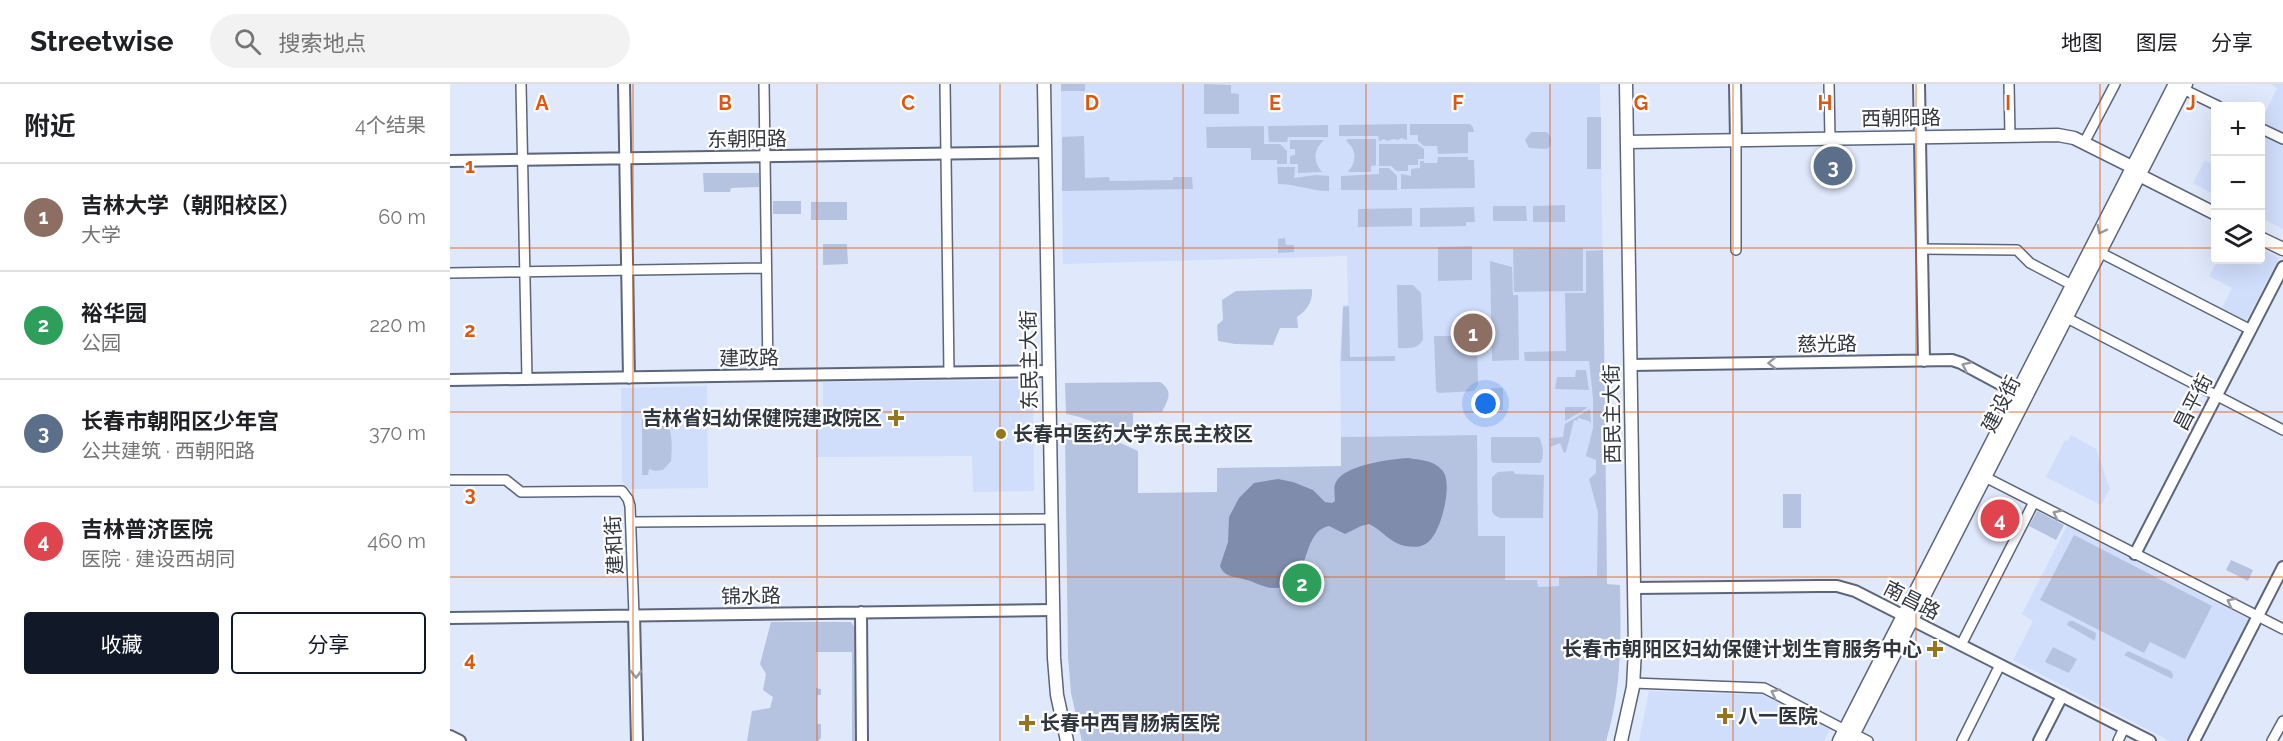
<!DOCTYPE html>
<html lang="zh">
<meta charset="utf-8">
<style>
:root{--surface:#fff;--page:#f2f2f2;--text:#202124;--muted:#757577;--line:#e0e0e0;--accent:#111827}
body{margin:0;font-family:Raleway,"Noto Sans SC",sans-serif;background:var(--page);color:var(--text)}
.controls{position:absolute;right:18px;top:18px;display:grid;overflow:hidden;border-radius:6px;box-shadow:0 6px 24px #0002}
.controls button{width:54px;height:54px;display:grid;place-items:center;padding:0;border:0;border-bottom:2px solid var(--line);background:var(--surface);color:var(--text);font:30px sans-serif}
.you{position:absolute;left:1036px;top:320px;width:21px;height:21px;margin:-15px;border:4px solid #fff;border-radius:50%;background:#1a73e8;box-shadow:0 0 0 9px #1a73e833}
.badge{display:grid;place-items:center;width:39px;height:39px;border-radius:50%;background:var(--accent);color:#fff;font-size:20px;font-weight:700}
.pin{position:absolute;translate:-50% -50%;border:3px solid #fff;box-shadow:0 2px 6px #0006}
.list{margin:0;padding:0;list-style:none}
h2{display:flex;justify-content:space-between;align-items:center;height:78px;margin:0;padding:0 24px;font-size:26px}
h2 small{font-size:20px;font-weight:400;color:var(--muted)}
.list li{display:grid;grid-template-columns:39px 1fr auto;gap:18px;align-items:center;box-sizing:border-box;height:108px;padding:0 24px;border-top:2px solid var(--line)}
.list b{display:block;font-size:22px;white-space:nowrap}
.list p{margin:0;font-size:20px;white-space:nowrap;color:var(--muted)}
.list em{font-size:20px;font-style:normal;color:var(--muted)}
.actions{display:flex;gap:12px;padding:18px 24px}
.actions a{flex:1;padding:14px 0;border:2px solid var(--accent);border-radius:6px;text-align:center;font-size:21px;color:var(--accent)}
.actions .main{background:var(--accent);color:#fff}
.icon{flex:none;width:33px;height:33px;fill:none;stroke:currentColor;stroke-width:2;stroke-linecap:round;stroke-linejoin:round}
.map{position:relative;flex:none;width:1833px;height:657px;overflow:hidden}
header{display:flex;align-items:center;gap:36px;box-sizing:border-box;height:84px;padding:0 30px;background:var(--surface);border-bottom:2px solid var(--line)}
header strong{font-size:28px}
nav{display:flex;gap:33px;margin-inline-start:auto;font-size:21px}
.search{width:420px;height:54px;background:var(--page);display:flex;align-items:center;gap:15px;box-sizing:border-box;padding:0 21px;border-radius:33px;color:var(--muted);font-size:22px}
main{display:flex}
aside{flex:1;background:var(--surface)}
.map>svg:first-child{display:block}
</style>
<header>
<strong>Streetwise</strong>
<div class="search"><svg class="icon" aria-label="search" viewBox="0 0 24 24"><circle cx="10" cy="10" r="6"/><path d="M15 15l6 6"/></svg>搜索地点</div>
<nav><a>地图</a><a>图层</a><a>分享</a></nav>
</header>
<main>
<aside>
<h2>附近<small>4个结果</small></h2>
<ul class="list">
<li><span class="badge" style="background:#8d6e63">1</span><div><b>吉林大学（朝阳校区）</b><p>大学</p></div><em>60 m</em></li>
<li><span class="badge" style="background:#2e9e5b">2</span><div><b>裕华园</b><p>公园</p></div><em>220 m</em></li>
<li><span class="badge" style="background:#5c6f8a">3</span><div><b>长春市朝阳区少年宫</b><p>公共建筑 · 西朝阳路</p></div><em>370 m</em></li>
<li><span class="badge" style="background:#e0444e">4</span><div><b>吉林普济医院</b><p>医院 · 建设西胡同</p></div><em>460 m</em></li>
</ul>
<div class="actions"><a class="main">收藏</a><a>分享</a></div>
</aside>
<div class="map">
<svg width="1833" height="657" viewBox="0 0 1833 657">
<rect width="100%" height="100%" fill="#e0e8fb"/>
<path fill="#d0ddfb" d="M611 0H1150L1157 501 1088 503 1087 496H1055V452H1028L1027 351 891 353 890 273 893 221H898L897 172 613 180Z
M1821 0H1833V49L1811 38 1827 4Z
M1810 51 1833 62V145L1811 134Z
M1755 76 1765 82V111L1743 99Z
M1811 165 1829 174 1796 237 1772 224 1782 204 1759 192 1768 176H1810Z
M583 296 584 407 523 408 522 372 366 373V336L373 335V298Z
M257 302 258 404 179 405 172 397 171 304Z
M1621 351 1646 365 1660 405 1651 421 1596 393 1615 356 1618 357Z
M1617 442 1799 535 1736 657H1720L1563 576 1583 537 1572 530Z
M1199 607 1312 611 1380 645 1374 657H1189Z"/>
<path fill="#b6c3e0" d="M611 0H635V7H611Z
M754 0 781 1V9L789 10V30H754Z
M1137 33H1151V85H1137Z
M957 40V56L951 54 948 56 943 55 937 57 934 55 929 57 928 52H889V41Z
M960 40H1020L1023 43 1024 48H1018V69L988 70 987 62H974L968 57V51H960Z
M878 41V53H838L837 58H819L818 42Z
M814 42V60H830L837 67V80H827V76H801V64H757L756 43Z
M1081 48H1097L1101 54V61L1097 65 1079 64 1075 56Z
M634 52 635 94 659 93 660 97 723 96V93H742L743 105 612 107V53Z
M898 55H926V81L921 82V88H898C907 77 907 66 896 57Z
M840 56H874C863 66 863 78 872 88L848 89V80H840V72L845 71V65H840Z
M929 60H967L974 65V75H968V81H958V87H947L941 82H929Z
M988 73H1018V76H1024L1025 104 951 105V90L961 92V85L970 84V77H974V79H987Z
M827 83H845L844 94 866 91 879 92V107C862 107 845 100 828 100Z
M929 84H939L947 92V106H891V92L929 90Z
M253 89H309V103L281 104 280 108H254Z
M323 117H351V130H323Z
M361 118H397V136H361Z
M1115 121V138H1083V122Z
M1043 122H1076L1077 137H1043Z
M1024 123 1025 138H1016V142L970 143V124Z
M962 124V142L908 143V125Z
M835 154 836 161H844V168L828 169V155Z
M373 160H397L398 180 373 181Z
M1022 162V196L988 197V163Z
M1133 164V207L1064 208 1063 165Z
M1153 166 1157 500 1170 501C1171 554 1172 605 1156 657H632L621 609 618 573 615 349 619 339 633 342 688 367V409L767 408V384L891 382V353L1027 351 1028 452H1055V496H1087L1088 503 1109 502V493L1147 492 1148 428 1139 395 1146 389V376L1136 372 1143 344V314L1139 277H1075L1074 268 1116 267 1115 209H1136V167Z
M1040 177 1062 183 1063 211H1068L1069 276 1042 277Z
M947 201H963L971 209 973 255C968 266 958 264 948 264Z
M862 205C863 218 857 226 847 233L848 244H830L823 261 785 260 768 257 767 241 773 236 772 216 786 207Z
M899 222 900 273 945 272V277H891L893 223Z
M984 252H1027L1028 301 1024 307 989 309 986 307Z
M1126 286H1136L1139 306 1105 305 1107 293H1125Z
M710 298C724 307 718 316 712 328L683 329V349C660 349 639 333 616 330L615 299Z
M1041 304H1053V326H1040Z
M1115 323H1137V324L1115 337Z
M1140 325 1141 339 1139 337 1128 334 1127 337 1124 336 1116 368 1114 369 1110 359 1100 363 1101 354 1113 353 1115 340Z
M204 335C225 336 222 360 221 377L213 386 205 387 199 385 198 391H192V336L198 337Z
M1041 353H1089C1093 360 1095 373 1090 379H1043L1041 376Z
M1063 387 1065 390 1094 391 1093 434H1050L1044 431 1042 427V393L1048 388Z
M1333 410H1351V444H1333Z
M1587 427 1614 441 1606 456 1579 442Z
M1624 451 1762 522 1735 575 1700 558 1694 569 1590 516Z
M1781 476 1803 486 1798 497 1776 486Z
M1619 537H1623L1646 549 1645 557 1617 541Z
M321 538H401L406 545V657H402V568H366V604L371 605V611H367V640H371V654L368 657H297L302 627 320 624 323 613 313 606 316 590 310 580Z
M1603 563 1627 575 1619 589 1595 578Z
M1678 567 1721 587 1723 591 1722 595 1674 571Z"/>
<path fill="#7f8cac" d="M958 374C969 376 984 376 992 386 1004 398 991 450 977 459 971 464 962 463 955 462 940 459 932 446 919 440L911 442 895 450 879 442C849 448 863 503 824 504 813 504 804 497 793 495 784 493 773 492 770 482L778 458 779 433 789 414 804 399 828 395 843 398 863 406 875 418 882 419 885 417C885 411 883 403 886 398 894 381 941 375 958 374Z"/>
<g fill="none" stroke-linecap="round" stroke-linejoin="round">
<defs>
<path id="minor" d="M71 0 77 295
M314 0 318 291
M495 0 499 289
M1379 0 1380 55
M1559 0 1560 52
M1733 5 1768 22
M1810 44 1833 55
M1286 56V166
M1634 59 1665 0
M1472 165 1567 166 1580 179 1622 201
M1651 169 1801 246
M0 189 316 184
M1617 234 1833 346
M1535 393 1833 545
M0 396H56L71 408 172 407 178 415 180 422 184 531
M181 438 601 435
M1511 561 1584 418
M1183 599 1314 604 1395 646
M1404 650 1418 657
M1512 657 1550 581
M1668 657 1674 644
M1822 657 1833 637"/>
<path id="tertiary" d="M174 0 179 294
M1285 0 1286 56
M1469 0 1474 277
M0 77 595 68
M1180 281 1502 276 1511 279 1567 309
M0 296 599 287
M1685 470 1833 183
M1184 504 1368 502H1387L1405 507 1700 657
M411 528 412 657
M184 531 187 657
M0 534 603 526
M0 652 10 657
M1589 657 1612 612
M1744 657 1833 483"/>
<path id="secondary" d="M594 0 604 574 607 611 617 657
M1177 58 1608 51 1624 54 1682 83 1689 91 1766 130
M1810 154 1833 165
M1171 657 1183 603 1185 565 1176 0
M1389 657 1725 0
M1400 657 1736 0"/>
</defs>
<use href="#minor" stroke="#5c6579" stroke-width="12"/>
<use href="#tertiary" stroke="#5c6579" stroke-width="14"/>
<use href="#secondary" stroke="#5c6579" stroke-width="15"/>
<use href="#minor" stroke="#fff" stroke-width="9"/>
<use href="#tertiary" stroke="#fff" stroke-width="10"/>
<use href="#secondary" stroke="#fff" stroke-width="12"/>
</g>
<defs><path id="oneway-chevron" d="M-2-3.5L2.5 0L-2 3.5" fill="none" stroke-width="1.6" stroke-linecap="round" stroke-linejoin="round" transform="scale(1.5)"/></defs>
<g stroke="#989a9f">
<use href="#oneway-chevron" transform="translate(1651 146) rotate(117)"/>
<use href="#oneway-chevron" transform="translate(1322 279) rotate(179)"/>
<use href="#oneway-chevron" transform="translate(1516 282) rotate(-155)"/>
<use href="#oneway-chevron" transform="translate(1607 430) rotate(-153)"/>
<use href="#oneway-chevron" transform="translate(1781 518) rotate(-153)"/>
<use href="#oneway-chevron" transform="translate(186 590) rotate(89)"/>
<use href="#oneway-chevron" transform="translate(1325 609) rotate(-153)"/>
</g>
<path fill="none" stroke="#df570f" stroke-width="1.5" stroke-opacity="0.55" d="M183 0V657M367 0V657M550 0V657M733 0V657M916 0V657M1100 0V657M1283 0V657M1466 0V657M1650 0V657M0 164H1766M1810 164H1833M0 328H1833M0 493H1833"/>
<g fill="#95751d" stroke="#fff" stroke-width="2">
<path d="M443 325h6v6h6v6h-6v6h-6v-6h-6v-6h6z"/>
<circle cx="551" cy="350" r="6"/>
<path d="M1482 556h6v6h6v6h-6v6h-6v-6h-6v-6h6z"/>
<path d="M1272 623h6v6h6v6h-6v6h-6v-6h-6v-6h6z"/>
<path d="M574 630h6v6h6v6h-6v6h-6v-6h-6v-6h6z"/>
</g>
<g text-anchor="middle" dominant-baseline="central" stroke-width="4.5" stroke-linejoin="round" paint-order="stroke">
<g font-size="20" fill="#32363f" stroke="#fff">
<text transform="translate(1451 34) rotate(-1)">西朝阳路</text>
<text transform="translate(297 55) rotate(-1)">东朝阳路</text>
<text transform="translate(1377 260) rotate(-1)">慈光路</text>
<text transform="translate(299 274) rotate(-1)">建政路</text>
<text transform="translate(579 276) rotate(-91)">东民主大街</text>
<text transform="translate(1743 318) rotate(-63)">昌平街</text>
<text transform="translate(1551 320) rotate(-63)">建设街</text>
<text transform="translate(1162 330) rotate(-91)">西民主大街</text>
<text transform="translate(164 461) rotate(-93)">建和街</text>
<text transform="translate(301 512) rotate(-1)">锦水路</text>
<text transform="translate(1462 516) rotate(27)">南昌路</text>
</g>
<g font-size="20" font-weight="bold" fill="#32363f" stroke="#fff" text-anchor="start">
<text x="432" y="334" text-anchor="end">吉林省妇幼保健院建政院区</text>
<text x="563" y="350">长春中医药大学东民主校区</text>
<text x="1472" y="565" text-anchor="end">长春市朝阳区妇幼保健计划生育服务中心</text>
<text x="1288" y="632">八一医院</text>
<text x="590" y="639">长春中西胃肠病医院</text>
</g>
</g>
<g font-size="20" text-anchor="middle" font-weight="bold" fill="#df570f" stroke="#fff" stroke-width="4.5" stroke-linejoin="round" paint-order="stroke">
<text x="92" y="26">A</text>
<text x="275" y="26">B</text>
<text x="458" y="26">C</text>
<text x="642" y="26">D</text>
<text x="825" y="26">E</text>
<text x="1008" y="26">F</text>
<text x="1191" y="26">G</text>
<text x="1375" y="26">H</text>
<text x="1558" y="26">I</text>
<text x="1741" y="26">J</text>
<text x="20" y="89">1</text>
<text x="20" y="253">2</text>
<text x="20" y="417">3</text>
<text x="20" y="582">4</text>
</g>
</svg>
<div class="controls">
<button>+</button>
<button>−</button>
<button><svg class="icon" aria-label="layers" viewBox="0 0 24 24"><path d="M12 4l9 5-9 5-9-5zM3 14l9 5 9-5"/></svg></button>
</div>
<div class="you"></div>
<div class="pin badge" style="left:1023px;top:249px;background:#8d6e63">1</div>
<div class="pin badge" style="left:852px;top:499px;background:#2e9e5b">2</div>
<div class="pin badge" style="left:1383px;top:82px;background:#5c6f8a">3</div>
<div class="pin badge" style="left:1550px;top:435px;background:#e0444e">4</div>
</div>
</main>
